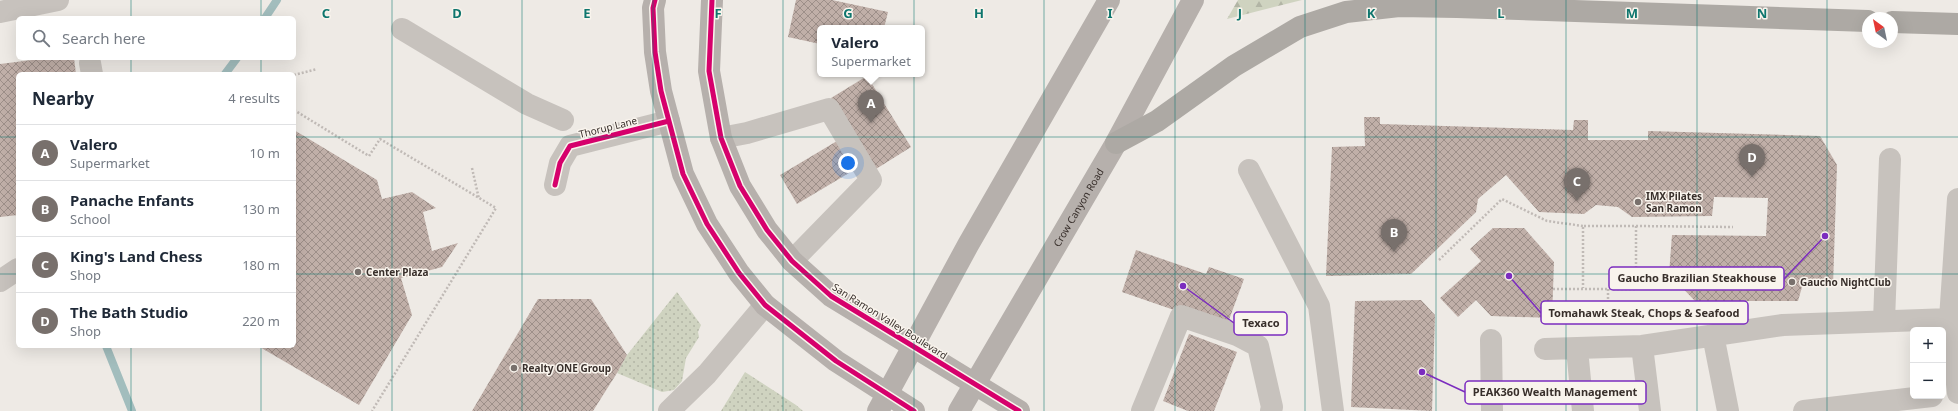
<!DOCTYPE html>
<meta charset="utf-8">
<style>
:root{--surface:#fff;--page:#f2f2f3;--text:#1f2937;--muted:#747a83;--line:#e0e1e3;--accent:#78706c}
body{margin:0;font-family:"Noto Sans",sans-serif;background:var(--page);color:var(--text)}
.controls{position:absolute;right:12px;bottom:12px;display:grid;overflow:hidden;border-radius:6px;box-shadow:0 4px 16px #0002}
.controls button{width:36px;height:36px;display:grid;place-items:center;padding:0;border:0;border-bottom:1px solid var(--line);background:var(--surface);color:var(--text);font:20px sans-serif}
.compass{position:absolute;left:1862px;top:12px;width:36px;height:36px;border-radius:50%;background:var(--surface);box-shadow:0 4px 16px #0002;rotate:327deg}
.you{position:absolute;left:848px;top:163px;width:14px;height:14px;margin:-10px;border:3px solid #fff;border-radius:50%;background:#1a73e8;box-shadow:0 0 0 6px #1a73e833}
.badge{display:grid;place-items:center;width:26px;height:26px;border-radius:50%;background:var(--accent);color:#fff;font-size:13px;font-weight:700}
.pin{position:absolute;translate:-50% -33px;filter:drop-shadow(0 1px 2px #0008)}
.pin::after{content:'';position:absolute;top:21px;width:14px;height:12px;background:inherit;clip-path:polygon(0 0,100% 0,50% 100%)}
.popup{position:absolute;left:817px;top:25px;width:108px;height:52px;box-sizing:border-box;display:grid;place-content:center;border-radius:6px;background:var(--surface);filter:drop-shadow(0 1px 3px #0005);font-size:13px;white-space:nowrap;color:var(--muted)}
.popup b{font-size:15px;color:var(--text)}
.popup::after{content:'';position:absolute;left:50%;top:100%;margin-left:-8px;border:8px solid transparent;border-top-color:var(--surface)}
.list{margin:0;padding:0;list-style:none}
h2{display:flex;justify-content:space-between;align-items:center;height:52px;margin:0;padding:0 16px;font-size:17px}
h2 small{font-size:13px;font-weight:400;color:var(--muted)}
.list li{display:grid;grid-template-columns:26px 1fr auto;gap:12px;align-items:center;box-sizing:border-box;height:56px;padding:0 16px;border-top:1px solid var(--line)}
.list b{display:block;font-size:15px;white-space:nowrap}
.list p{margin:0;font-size:13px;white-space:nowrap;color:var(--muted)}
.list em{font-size:13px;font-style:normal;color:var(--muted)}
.icon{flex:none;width:22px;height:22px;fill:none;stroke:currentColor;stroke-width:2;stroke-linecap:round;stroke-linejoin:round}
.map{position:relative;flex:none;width:1958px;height:411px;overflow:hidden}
.search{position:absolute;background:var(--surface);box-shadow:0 4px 16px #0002;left:16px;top:16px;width:280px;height:44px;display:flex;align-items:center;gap:10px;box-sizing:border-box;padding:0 14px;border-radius:6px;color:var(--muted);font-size:15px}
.panel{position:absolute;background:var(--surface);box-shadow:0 4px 16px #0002;left:16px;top:72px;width:280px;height:276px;border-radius:6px}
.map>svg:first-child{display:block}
</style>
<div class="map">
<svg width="1958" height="411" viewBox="0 0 1958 411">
<defs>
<pattern id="grass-dots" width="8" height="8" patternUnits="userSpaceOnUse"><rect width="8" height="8" fill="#cfd3c0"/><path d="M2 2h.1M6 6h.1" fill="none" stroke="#b2b5a5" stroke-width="1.8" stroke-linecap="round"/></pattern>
<pattern id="forest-firs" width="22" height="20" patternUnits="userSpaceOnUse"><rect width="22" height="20" fill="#cfd3c0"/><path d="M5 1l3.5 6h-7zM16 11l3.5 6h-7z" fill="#b2b5a5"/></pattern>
<pattern id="building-cross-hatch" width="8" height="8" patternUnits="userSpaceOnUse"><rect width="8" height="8" fill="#c0afa8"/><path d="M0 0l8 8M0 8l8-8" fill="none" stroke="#9d8f89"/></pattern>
</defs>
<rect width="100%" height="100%" fill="#eeeae5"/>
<path fill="url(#grass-dots)" d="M677 292 701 325 698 332 699 337 686 358 682 381 674 390 662 392 617 373 627 355Z
M745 372 796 405 803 411H721Z"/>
<path fill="url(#forest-firs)" d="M1238 0H1302L1227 19Z"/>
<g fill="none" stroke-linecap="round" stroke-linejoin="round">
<path stroke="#a2bdbd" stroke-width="8" d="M265 18 277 0
M225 74 237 58
M106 346 132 411"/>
</g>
<path fill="url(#building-cross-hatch)" d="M796 0H832L888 12 884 28H820V44L788 37Z
M48 58H74L76 74H18V215L0 217V64Z
M867 76 911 147 876 169 831 98Z
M1364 117H1380V124L1573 130 1574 120H1588V140H1648V131L1820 136 1837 165 1833 286 1802 287 1798 301H1695L1669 274 1672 235 1766 236 1768 198 1714 197 1712 216 1632 217 1618 207 1596 205 1584 214 1539 212 1506 175 1478 199 1476 212 1411 274 1326 276 1332 147 1365 146Z
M294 130 377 180 382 199 412 192 436 208 423 212 432 251 458 243 442 267 401 278 412 315 359 405 258 346H294Z
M837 141 854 170 797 204 780 175Z
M1493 228H1524L1554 262 1552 318 1491 316 1476 300 1458 317 1440 298 1481 261 1470 249Z
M1136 250 1206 274 1209 267 1244 279 1226 328 1122 292Z
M538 299H591L627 355 617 373 593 411H472Z
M1421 300 1435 315 1432 411 1351 407 1355 301Z
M1189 334 1237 352 1214 411H1188L1163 401Z"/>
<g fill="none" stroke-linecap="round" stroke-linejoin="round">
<path stroke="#c0bab6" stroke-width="2.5" stroke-dasharray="2 2" stroke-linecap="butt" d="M294 75 317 69
M294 110 369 156 380 139 496 208 372 411
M472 168 479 199
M1636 226 1733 227
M1439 260 1502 199 1547 221 1583 226
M1553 289H1636V226H1583V288
M1608 289V311L1639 316 1643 320"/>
<path stroke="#c7c2bd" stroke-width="22" d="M0 12 58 0
M402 29 527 104 563 120
M90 63 92 74
M721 138 747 133 829 109 871 180 792 261
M1249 170 1319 306 1333 411
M555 185 560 163 570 146 669 121
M1958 199 1950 319 1958 393
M0 281 18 269
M1884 321 1890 159
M1713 335 1728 411
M1491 340 1492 411
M1642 346 1650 411
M1545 349 1642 346 1783 325 1950 319
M1577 349 1583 411
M669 411 707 374 765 305
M1142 411 1181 316 1237 335 1258 346 1272 407 1271 411
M1804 411 1932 396"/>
<g stroke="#b6b0ac" stroke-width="22">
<path d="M655 0 653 8 655 52 661 91 683 174 707 224 739 273 765 305 836 361 914 411"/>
<path d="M712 0 709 71 721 138 740 186 767 230 792 261 831 296 1019 411"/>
<path d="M878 411 968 245 1109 0"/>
<path id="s1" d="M959 411 1116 143 1193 0"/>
</g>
<path stroke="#ada9a4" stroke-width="22" d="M1892 22 1958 24
M1116 143 1157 121 1234 66 1300 27 1346 12 1399 6 1457 7 1868 21"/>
<defs>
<path id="cycleway" d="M655 0 653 8 655 52 661 91 683 174 707 224 739 273 765 305 836 361 914 411
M712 0 709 71 721 138 740 186 767 230 792 261 831 296 1019 411
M555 185 560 163 570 146 669 121"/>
</defs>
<use href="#cycleway" stroke="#f9f4ed" stroke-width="8"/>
<use href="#cycleway" stroke="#d6006c" stroke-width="5"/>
</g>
<path fill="none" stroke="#0f766e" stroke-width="1" stroke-opacity="0.55" d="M131 0V18M261 0V18M392 0V411M522 0V411M653 0V411M783 0V411M914 0V411M1044 0V411M1175 0V411M1305 0V411M1436 0V411M1566 0V411M1697 0V411M1827 0V411M131 58V74M261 58V74M0 137H18M294 137H1958M0 274H18M294 274H1958M131 346V411M261 346V411"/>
<g fill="#78706c" stroke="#f9f4ed" stroke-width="1.5">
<circle cx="1638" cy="202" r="4"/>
<circle cx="358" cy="272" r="4"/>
<circle cx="1792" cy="282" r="4"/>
<circle cx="514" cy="368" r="4"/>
</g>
<g text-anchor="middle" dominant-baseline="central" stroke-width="3" stroke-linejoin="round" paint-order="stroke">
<g font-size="10" fill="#382f2b" stroke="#f9f4ed">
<text transform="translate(608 127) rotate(-14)">Thorup Lane</text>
<text stroke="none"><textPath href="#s1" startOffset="236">Crow Canyon Road</textPath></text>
<text transform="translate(890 321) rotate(32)">San Ramon Valley Boulevard</text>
</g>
<g font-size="10" font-weight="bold" fill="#382f2b" stroke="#f9f4ed" text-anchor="start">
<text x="1646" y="196">IMX Pilates<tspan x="1646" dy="12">San Ramon</tspan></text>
<text x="366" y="272">Center Plaza</text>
<text x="1800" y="282">Gaucho NightClub</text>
<text x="522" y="368">Realty ONE Group</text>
</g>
</g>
<g font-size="13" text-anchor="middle" font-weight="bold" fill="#0f766e" stroke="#f9f4ed" stroke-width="3" stroke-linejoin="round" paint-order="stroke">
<text x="326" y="18">C</text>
<text x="457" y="18">D</text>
<text x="587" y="18">E</text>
<text x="718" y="18">F</text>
<text x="848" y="18">G</text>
<text x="979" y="18">H</text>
<text x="1110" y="18">I</text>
<text x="1240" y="18">J</text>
<text x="1371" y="18">K</text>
<text x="1501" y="18">L</text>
<text x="1632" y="18">M</text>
<text x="1762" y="18">N</text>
</g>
<path fill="none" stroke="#7b2cbf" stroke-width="1.5" d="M1825 236L1784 279M1509 276L1541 313M1183 286L1234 323M1422 372L1465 392"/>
<g fill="#7b2cbf" stroke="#f9f4ed" stroke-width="1.5">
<circle cx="1825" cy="236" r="4"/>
<circle cx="1509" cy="276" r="4"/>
<circle cx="1183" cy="286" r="4"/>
<circle cx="1422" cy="372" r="4"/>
</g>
<g fill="#f9f4ed" stroke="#7b2cbf" stroke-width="1.5">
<rect x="1609" y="267" width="175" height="23" rx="4"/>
<rect x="1541" y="301" width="207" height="23" rx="4"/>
<rect x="1234" y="312" width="53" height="23" rx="4"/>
<rect x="1465" y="381" width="181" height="23" rx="4"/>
</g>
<g font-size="11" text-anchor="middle" font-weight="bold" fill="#382f2b">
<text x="1697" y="282">Gaucho Brazilian Steakhouse</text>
<text x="1644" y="317">Tomahawk Steak, Chops &amp; Seafood</text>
<text x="1261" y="327">Texaco</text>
<text x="1555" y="396">PEAK360 Wealth Management</text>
</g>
</svg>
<div class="controls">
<button>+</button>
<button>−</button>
</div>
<svg class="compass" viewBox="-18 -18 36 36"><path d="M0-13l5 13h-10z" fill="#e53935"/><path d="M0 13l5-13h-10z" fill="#747a83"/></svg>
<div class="you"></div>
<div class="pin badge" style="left:871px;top:123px">A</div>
<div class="popup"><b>Valero</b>Supermarket</div>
<div class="pin badge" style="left:1394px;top:252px">B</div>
<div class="pin badge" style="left:1577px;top:201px">C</div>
<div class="pin badge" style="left:1752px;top:177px">D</div>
<div class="search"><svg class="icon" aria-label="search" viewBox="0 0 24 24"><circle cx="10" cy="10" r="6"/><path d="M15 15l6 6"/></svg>Search here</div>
<section class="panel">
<h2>Nearby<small>4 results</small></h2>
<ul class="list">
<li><span class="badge">A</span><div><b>Valero</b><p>Supermarket</p></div><em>10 m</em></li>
<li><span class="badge">B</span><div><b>Panache Enfants</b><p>School</p></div><em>130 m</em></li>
<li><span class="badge">C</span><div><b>King's Land Chess</b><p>Shop</p></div><em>180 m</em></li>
<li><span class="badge">D</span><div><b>The Bath Studio</b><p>Shop</p></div><em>220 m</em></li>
</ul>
</section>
</div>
